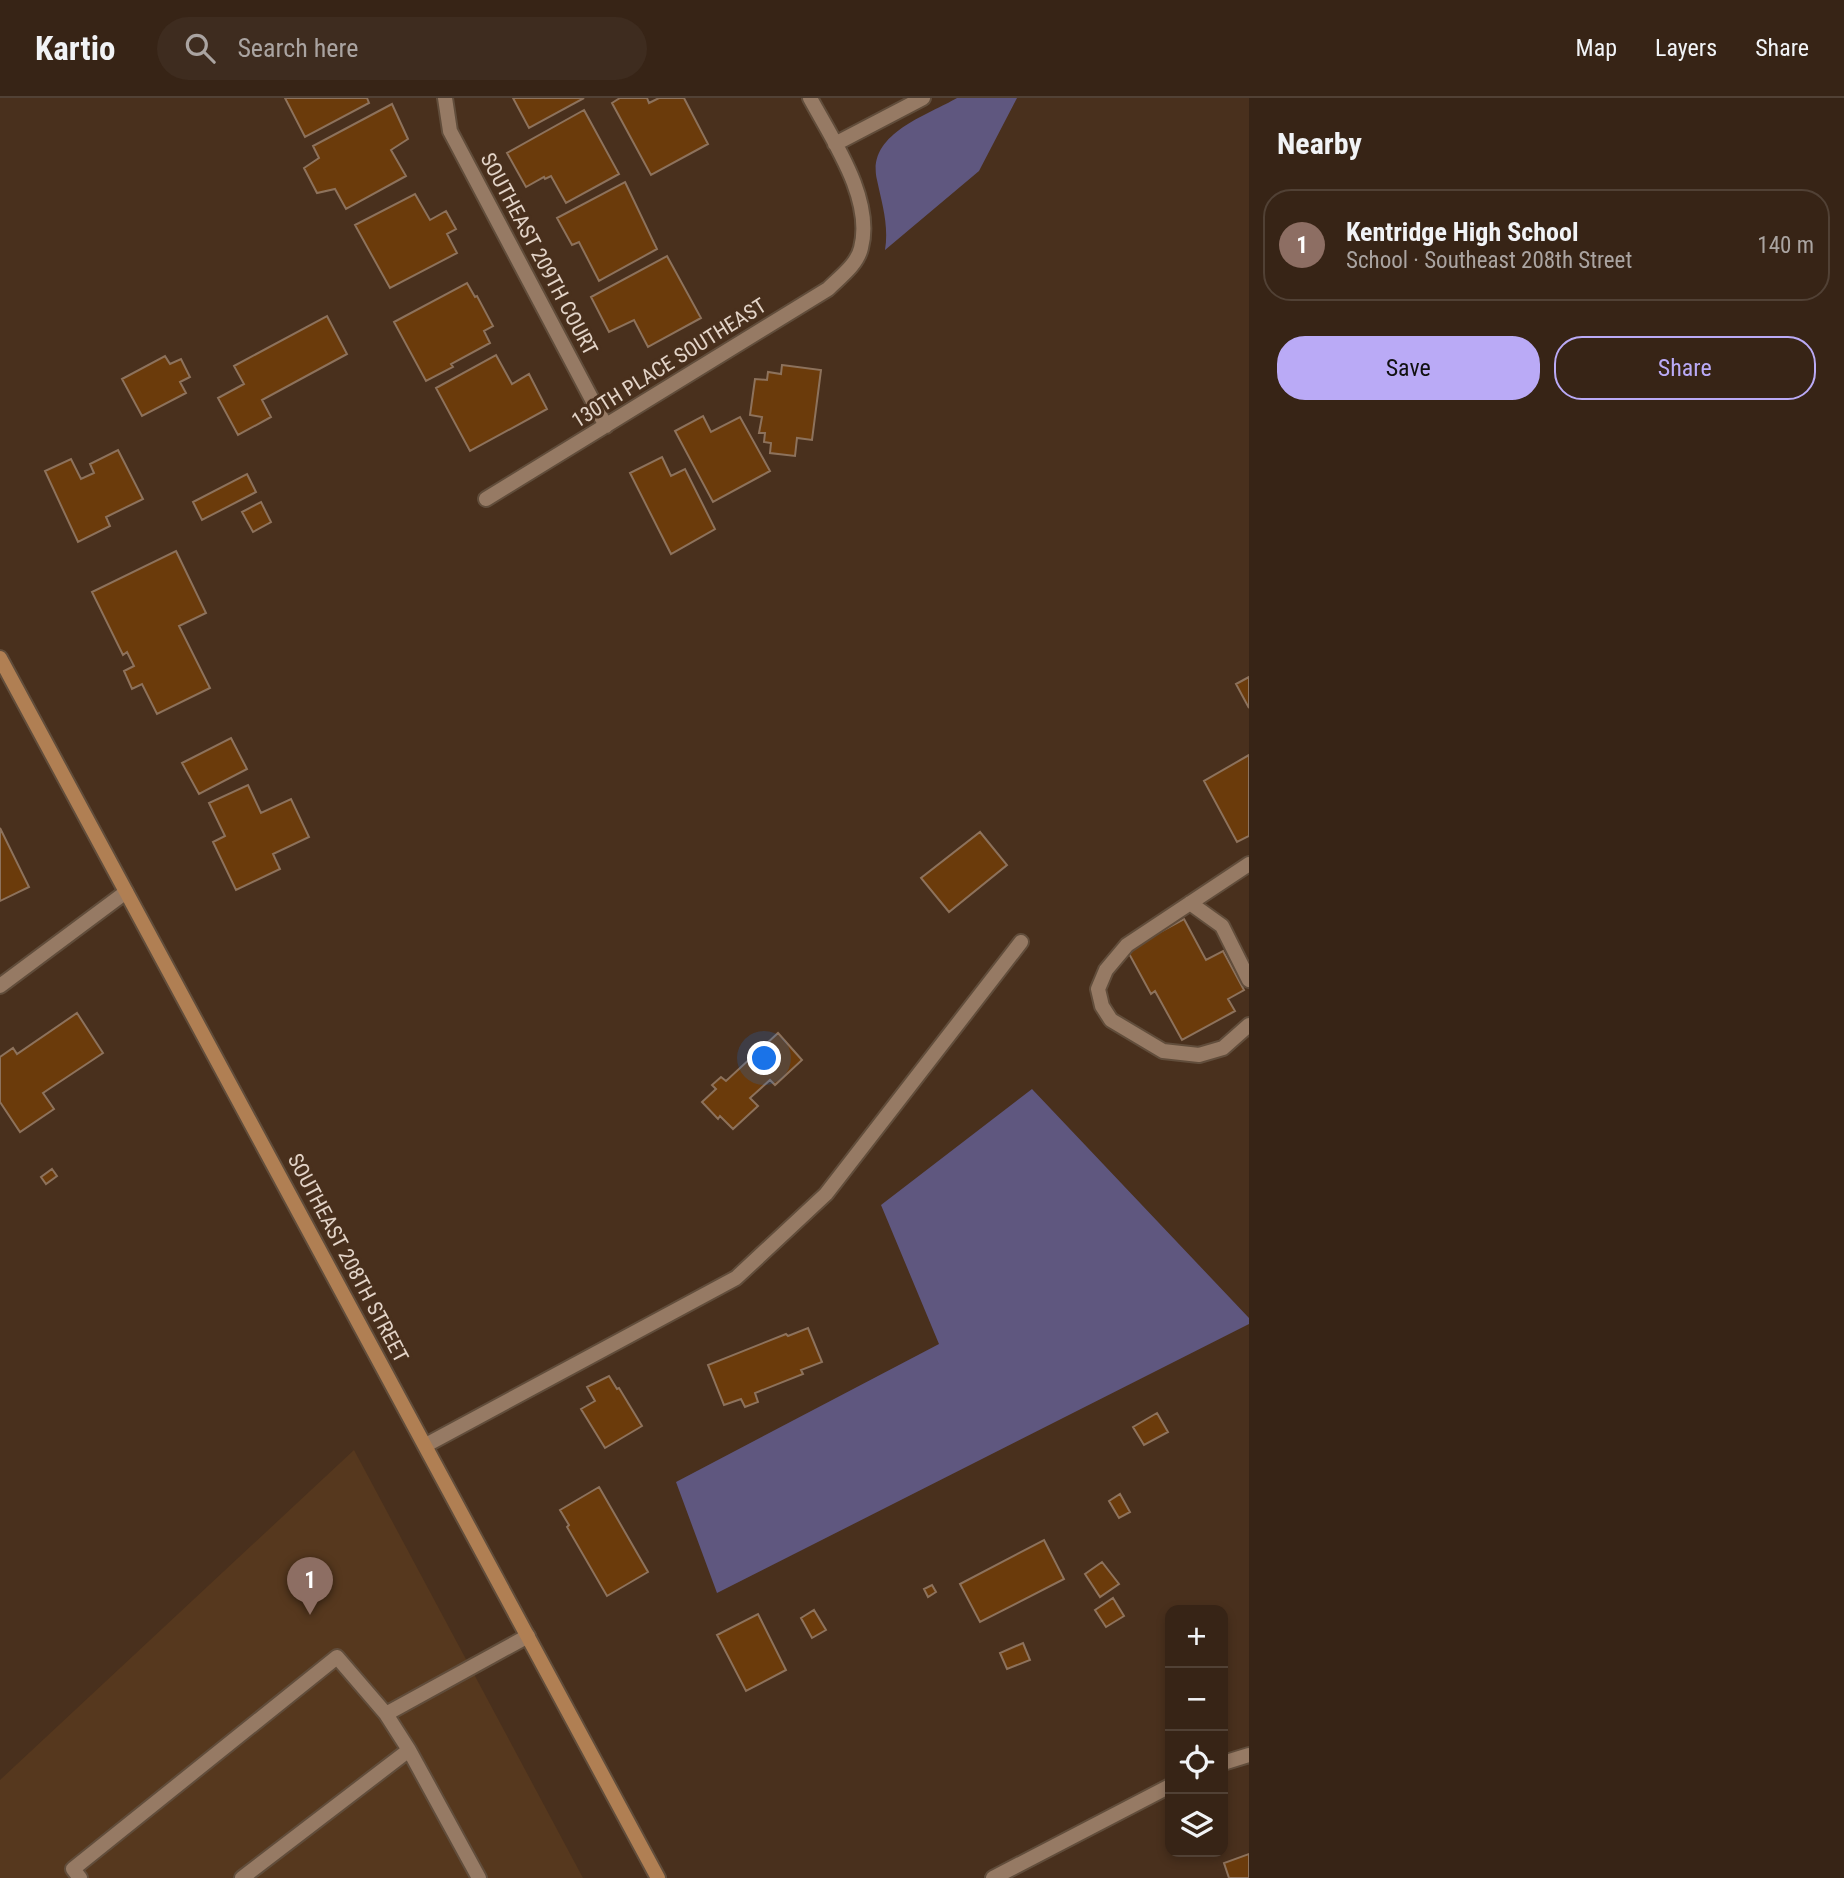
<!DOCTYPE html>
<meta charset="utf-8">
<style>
:root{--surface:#372416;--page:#3e2c1f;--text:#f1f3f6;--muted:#aaa4a1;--line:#514135;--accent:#baaaf6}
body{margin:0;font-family:"Roboto Condensed",sans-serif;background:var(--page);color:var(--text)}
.controls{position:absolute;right:21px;bottom:21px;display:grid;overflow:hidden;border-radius:14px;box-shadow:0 4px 10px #0003}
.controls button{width:63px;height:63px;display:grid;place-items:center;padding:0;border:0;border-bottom:2px solid var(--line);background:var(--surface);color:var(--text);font:35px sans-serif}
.you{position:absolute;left:765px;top:961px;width:24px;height:24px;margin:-18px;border:5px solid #fff;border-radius:50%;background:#1a73e8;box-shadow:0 0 0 10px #1a73e833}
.badge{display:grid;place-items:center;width:46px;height:46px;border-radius:50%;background:var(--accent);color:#fff;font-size:23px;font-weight:700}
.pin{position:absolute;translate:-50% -58px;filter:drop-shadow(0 2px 4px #0008)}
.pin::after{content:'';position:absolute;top:37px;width:24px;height:21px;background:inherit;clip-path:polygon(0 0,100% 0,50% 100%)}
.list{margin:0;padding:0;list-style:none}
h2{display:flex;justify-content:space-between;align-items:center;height:91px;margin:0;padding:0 28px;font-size:30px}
h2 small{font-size:23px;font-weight:400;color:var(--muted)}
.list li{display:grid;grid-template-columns:46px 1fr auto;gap:21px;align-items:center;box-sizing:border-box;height:112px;margin:0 14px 14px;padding:0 14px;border:2px solid var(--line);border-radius:28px}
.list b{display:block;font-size:26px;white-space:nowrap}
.list p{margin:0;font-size:23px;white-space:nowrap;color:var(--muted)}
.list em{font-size:23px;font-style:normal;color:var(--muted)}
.actions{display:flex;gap:14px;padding:21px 28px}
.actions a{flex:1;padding:16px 0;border:2px solid var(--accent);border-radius:28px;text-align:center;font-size:24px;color:var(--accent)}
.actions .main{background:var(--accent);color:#111}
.icon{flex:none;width:38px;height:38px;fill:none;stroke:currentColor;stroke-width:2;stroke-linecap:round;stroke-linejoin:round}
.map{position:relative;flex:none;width:1249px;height:1780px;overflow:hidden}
header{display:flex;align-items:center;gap:42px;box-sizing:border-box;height:98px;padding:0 35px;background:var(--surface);border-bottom:2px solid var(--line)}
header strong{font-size:33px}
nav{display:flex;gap:38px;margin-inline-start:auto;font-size:24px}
.search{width:490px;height:63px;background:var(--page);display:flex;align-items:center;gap:18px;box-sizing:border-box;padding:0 24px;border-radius:38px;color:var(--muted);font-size:26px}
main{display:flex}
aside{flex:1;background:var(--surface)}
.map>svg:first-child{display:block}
</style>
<header>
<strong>Kartio</strong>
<div class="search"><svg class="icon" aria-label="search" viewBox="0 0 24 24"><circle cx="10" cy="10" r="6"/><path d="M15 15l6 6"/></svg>Search here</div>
<nav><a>Map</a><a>Layers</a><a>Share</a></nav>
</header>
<main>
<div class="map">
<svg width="1249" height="1780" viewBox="0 0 1249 1780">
<rect width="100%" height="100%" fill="#49301d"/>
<path fill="#56381e" d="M354 1352 583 1780H0V1682Z"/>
<path fill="#5f577f" d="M957 0H1017L979 73 885 152C889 127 882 106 877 82 866 36 926 18 957 0Z
M1032 991 1249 1220V1226L717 1495 676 1384 939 1246 881 1107Z"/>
<path fill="#6b3b0b" stroke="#8d725c" stroke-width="2" d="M285 0H367L369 5 305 39Z
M513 0H584L529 30Z
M620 0H647L649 5 659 0H684L708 46 651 77 612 5Z
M392 6 408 41 391 52 406 78 346 111 335 91 317 95 304 70 319 60 313 48Z
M584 12 619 76 566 105 551 78 545 81 544 79 526 89 507 55Z
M625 84 657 151 599 183 579 144 572 147 557 120Z
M415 96 430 122 446 113 456 131 447 136 457 155 390 190 355 127Z
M667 158 701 220 648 249 634 222 609 234 591 199Z
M467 185 475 199 477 198 493 228 484 233 490 245 451 266 453 269 426 283 394 224Z
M327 218 347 256 262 302 271 319 238 337 218 300 244 286 234 268Z
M496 257 512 286 529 276 547 311 470 353 436 290Z
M165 258 170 266 181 261 190 279 180 284 186 295 142 318 122 281Z
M782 267 821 272 812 342 797 340 795 358 770 355 771 345 764 344 765 335H759L762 319 750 317 755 281 767 282 768 274 781 276Z
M703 318 711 334 740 319 770 373 713 404 675 333Z
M118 352 143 401 106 419 110 428 78 444 45 373 71 361 81 381 94 375 90 366Z
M662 359 671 378 685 371 715 431 671 456 630 375Z
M247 376 256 394 202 422 193 404Z
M261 404 271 424 253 434 242 414Z
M176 453 206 515 179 528 210 590 157 616 142 586 132 591 124 573 134 568 127 554 123 557 92 494Z
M1249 579V610L1236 586Z
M231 640 247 671 199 696 182 665Z
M1249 657V738L1237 744 1204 683Z
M248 687 261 715 291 701 309 739 273 756 280 771 236 792 213 744 225 738 209 705Z
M0 730 29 789 0 803Z
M980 734 1007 767 949 814 921 780Z
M1184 821 1206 862 1223 853 1244 892 1228 901 1235 913 1182 942 1155 893 1151 896 1127 852Z
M77 915 103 955 43 995 54 1011 20 1034 0 1004V959L13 950 17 956Z
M778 935 802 962 775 987 770 982 750 1000 758 1008 733 1031 720 1018 718 1021 702 1004 716 991 712 987 721 979 726 983Z
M52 1071 57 1078 46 1086 41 1079Z
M808 1230 822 1264 801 1272 803 1276 755 1295 758 1304 745 1309 741 1301 724 1307 708 1267 786 1236 788 1238Z
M609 1278 617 1291 619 1290 642 1328 605 1350 581 1311 595 1303 587 1289Z
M1157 1315 1168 1334 1144 1347 1133 1329Z
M599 1389 648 1474 607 1498 567 1429 569 1427 560 1412Z
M1120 1396 1130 1414 1119 1420 1109 1403Z
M1044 1442 1064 1481 980 1524 960 1486Z
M1102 1464 1119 1486 1100 1499 1085 1476Z
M932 1487 936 1494 928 1499 924 1491Z
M1113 1500 1124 1518 1106 1529 1095 1512Z
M814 1512 826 1532 812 1540 801 1520Z
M758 1516 786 1572 746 1593 717 1537Z
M1023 1545 1030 1562 1007 1571 1000 1555Z
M1249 1756V1780H1229L1224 1765Z"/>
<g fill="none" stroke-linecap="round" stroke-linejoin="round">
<defs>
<path id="service" d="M1249 766 1127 847 1106 872 1098 891 1102 908 1111 922 1163 953 1199 957 1223 950 1249 927
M1190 805 1222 828 1249 882
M426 1347 736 1180 826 1096 1021 844
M386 1616 528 1538
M80 1780 73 1771 337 1559 386 1616 409 1652 479 1780
M242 1780 409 1652"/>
<path id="minor" d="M445 0 450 33 606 328
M835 46 923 0
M486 401 828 191C840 179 857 167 861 150 874 101 832 41 810 0
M0 888 126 794
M1223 1665 1249 1657
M993 1780 1170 1688"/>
<path id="secondary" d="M0 560 658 1780"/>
</defs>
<use href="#service" stroke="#614d3b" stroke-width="18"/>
<use href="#minor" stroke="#614d3b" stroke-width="18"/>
<use href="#secondary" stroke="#614d3b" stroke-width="18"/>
<use href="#service" stroke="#967a64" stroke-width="14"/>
<use href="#minor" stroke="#967a64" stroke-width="14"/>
<use href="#secondary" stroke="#b07f53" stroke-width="14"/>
</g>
<g text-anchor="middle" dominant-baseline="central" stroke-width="6" stroke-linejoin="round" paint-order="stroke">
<g font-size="21" fill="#e3d4c8" stroke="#49301d">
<text transform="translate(539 156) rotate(62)">SOUTHEAST 209TH COURT</text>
<text transform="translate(669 265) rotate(-32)">130TH PLACE SOUTHEAST</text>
<text transform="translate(348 1160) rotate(62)">SOUTHEAST 208TH STREET</text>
</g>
</g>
</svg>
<div class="controls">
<button>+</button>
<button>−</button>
<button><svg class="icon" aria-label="locate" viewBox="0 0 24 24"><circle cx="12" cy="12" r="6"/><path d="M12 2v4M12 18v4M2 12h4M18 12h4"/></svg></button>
<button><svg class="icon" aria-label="layers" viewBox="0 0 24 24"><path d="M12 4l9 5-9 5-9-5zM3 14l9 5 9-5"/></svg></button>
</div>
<div class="you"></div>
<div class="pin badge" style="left:310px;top:1517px;background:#8d6e63">1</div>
</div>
<aside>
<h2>Nearby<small></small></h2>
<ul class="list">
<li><span class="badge" style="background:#8d6e63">1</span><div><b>Kentridge High School</b><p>School · Southeast 208th Street</p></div><em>140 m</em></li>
</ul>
<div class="actions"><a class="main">Save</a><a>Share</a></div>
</aside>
</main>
